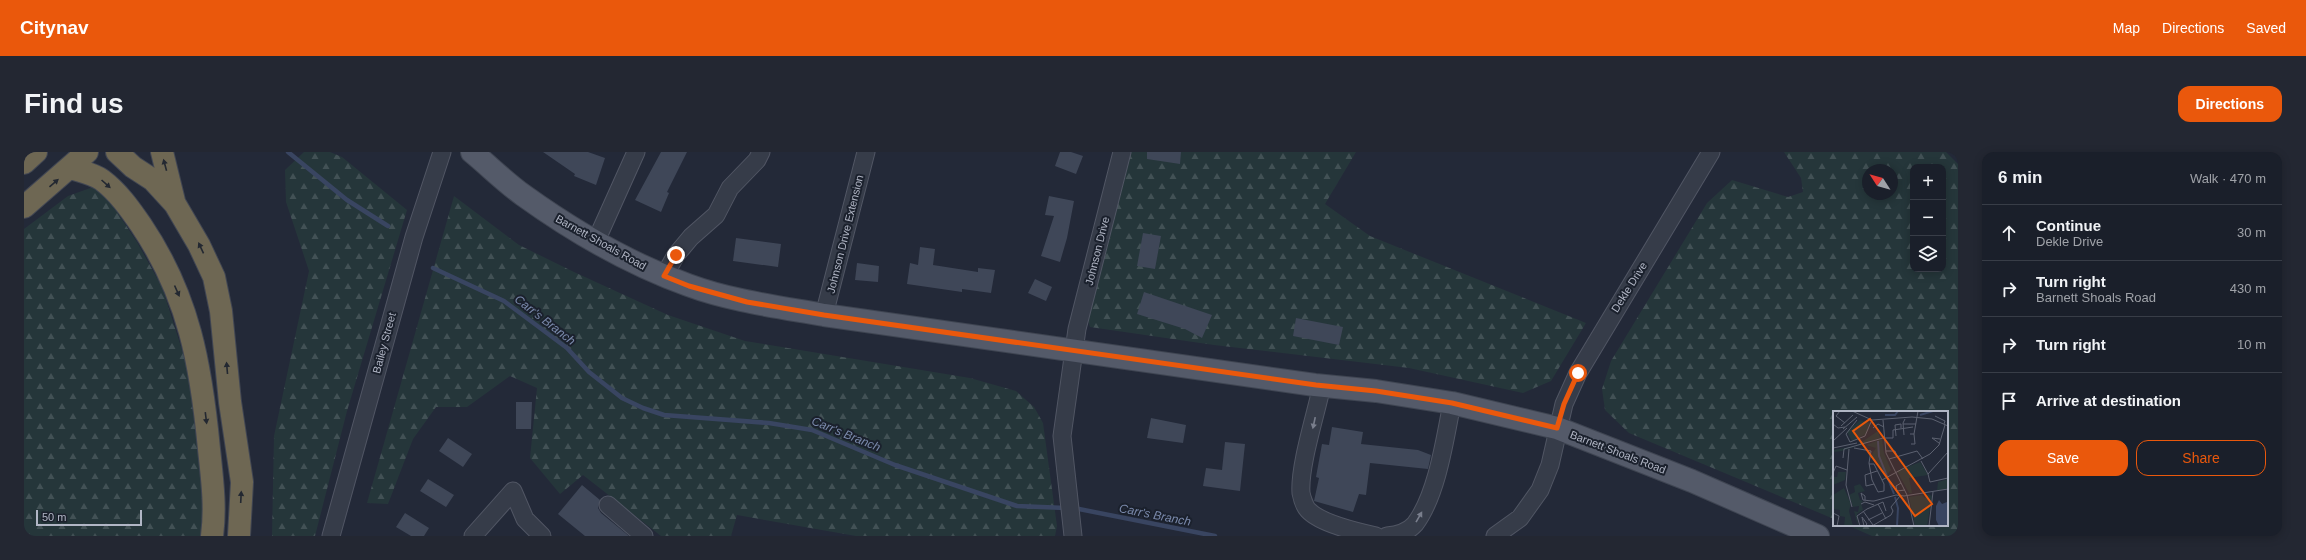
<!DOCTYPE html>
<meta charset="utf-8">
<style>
:root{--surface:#1a1f2a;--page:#232732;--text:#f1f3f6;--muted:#9fa2a8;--line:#383d47;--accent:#ea580c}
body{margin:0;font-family:Helvetica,sans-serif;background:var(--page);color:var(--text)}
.controls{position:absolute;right:12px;top:12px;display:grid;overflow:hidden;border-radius:8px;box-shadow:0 2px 10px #0003}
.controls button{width:36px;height:36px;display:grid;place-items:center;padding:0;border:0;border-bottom:1px solid var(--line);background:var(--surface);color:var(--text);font:20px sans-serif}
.compass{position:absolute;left:1838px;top:12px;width:36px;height:36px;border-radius:50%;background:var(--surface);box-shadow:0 2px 10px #0003;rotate:306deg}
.scale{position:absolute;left:12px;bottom:10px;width:106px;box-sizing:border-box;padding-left:4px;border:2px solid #b1b6c5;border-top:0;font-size:11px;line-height:14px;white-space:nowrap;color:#b1b6c5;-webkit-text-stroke:3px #1b212d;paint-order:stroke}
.stop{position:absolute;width:12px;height:12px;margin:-9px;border:3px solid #ea580c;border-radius:50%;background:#fff}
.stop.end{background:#ea580c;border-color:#fff;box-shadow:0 1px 4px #0008}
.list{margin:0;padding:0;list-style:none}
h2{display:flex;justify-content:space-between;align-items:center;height:52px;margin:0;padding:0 16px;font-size:17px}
h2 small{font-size:13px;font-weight:400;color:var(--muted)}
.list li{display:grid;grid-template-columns:26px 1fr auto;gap:12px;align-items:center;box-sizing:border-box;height:56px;padding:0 16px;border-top:1px solid var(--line)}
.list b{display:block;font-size:15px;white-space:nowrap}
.list p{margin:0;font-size:13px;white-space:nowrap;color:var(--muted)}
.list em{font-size:13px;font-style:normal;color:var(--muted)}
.actions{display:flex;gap:8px;padding:12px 16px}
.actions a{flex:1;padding:9px 0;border:1px solid var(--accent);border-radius:12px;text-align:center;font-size:14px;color:var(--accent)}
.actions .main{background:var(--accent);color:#fff}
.icon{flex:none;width:22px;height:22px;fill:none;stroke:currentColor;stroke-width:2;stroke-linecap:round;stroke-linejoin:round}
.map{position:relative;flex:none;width:1934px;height:384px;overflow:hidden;border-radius:12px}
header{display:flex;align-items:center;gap:24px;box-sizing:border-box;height:56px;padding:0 20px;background:var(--accent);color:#fff}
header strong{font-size:19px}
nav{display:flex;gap:22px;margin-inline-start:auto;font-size:14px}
.intro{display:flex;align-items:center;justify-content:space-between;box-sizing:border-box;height:96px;padding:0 24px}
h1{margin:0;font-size:28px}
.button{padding:10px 18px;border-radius:12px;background:var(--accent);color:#fff;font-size:14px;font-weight:700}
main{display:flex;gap:24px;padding:0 24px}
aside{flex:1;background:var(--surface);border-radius:12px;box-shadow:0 2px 10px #0003}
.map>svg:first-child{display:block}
</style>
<header>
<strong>Citynav</strong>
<nav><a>Map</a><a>Directions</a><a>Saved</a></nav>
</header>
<div class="intro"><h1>Find us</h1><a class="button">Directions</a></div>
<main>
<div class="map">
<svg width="1934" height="384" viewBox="0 0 1934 384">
<defs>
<pattern id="forest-firs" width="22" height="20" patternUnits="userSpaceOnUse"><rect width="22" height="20" fill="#25363a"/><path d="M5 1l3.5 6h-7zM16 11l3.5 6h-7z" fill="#425155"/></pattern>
</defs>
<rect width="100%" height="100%" fill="#232938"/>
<path fill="url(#forest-firs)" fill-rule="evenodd" d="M280 0H306L318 5 383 58 323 259 291 384H248L250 284 285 119 262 50 261 18Z
M1104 0H1332L1301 52 1346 84 1562 171 1527 229 1499 241 1385 216 1190 193 1066 175 1064 169Z
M1760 0H1922L1934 12V384H1848L1823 373H1923V260H1810V367L1605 281 1581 258 1578 237 1587 209 1683 51 1708 28 1764 45 1779 40 1777 26ZM1889 15H1919V117H1889ZM1844 18H1868V42H1844Z
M72 34 85 48 113 90 138 135 167 226 181 367 177 384H0V77L44 44Z
M430 44 495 93 550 120 644 163 721 189 946 226 992 239 1010 255 1019 271 1033 374 1031 384H832L713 363 707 384H637L559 323 536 342 506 306 513 236 486 224 443 255H412L389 287 364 352 343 351Z"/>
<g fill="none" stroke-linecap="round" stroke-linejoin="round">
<path stroke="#394561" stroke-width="4.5" d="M264 0 323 48 364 74
M409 116 480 149 543 196 565 220 598 246 619 256 640 263 745 271 788 278 871 313 993 354 1042 356
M1050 356 1191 384"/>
</g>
<path fill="#3f4758" d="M519 0H564L581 6 572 33 550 24 551 22Z
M637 0H663L643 40 645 41 637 60 611 48Z
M1036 0H1047L1059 4 1052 22 1031 14Z
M1123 0H1157L1156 12 1123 7Z
M1025 44 1050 49 1043 86 1036 110 1017 104 1030 64 1021 63Z
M1119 81 1137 84 1131 117 1113 114Z
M712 86 757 92 754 115 709 109Z
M896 95 911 97 909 113 954 120V116L971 118 967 141 938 137V140L883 132 886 111 894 113Z
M833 111 855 114 854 130 831 128Z
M1011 127 1028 135 1022 149 1004 141Z
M1120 140 1188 163 1178 186 1161 177 1113 162Z
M1272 166 1319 175 1315 193 1269 184Z
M492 250H508L507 277H492Z
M1127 266 1162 273 1159 291 1123 286Z
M1308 275 1339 280 1337 292 1394 298 1407 303 1404 317 1346 311 1342 343 1335 342 1329 360 1290 349 1295 326 1292 325 1298 292 1305 293Z
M424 286 448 302 439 315 415 299Z
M1201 290 1221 292 1216 339 1179 334 1182 316 1198 318Z
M404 327 430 343 422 355 396 339Z
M558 333 576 348 574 356 577 361 605 384H561L534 362Z
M381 361 405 376 400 384H387L372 375Z"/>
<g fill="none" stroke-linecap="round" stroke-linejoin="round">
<defs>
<path id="minor" d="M572 89 612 0
M640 124 652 103 667 85 692 63 706 36 733 8 737 0
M800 163 842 0
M1298 233C1292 262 1275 314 1277 341 1278 346 1281 355 1284 358 1297 372 1334 380 1352 384
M584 353 620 384
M307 384 390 85 418 0
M449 384 489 339 501 367 518 384
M1049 384 1038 284 1053 177 1098 0
M1363 384C1373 383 1384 380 1391 372 1413 343 1421 287 1428 251
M1471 384 1496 366 1516 338 1526 313 1540 252 1554 221 1687 0"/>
<path id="major" d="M448 0C465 14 481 30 499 43 549 79 606 112 664 133 707 149 755 155 800 163L1291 233 1352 239 1428 251 1533 276 1668 329 1794 384"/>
<path id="highway" d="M93 0 109 15 129 28 151 52 175 93 190 125 197 159 206 250 218 330 215 384
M138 0 150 49
M0 11 12 0
M47 16C56 19 70 22 78 28 94 40 106 57 117 73 165 144 177 213 185 297 188 326 192 355 188 384
M0 55 63 0"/>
</defs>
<use href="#minor" stroke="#515664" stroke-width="19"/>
<use href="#major" stroke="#3f4552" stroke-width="24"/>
<use href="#highway" stroke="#414653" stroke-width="24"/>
<use href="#minor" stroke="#363c49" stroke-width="17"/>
<use href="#major" stroke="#545a69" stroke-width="22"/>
<use href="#highway" stroke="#6e6753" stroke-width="22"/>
</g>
<defs><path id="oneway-solid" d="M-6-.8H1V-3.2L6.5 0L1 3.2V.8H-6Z"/></defs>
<g fill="#232831">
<use href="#oneway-solid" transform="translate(141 13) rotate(-105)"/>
<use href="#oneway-solid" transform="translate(30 31) rotate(-41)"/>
<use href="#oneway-solid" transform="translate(82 32) rotate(42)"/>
<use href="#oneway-solid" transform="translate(177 96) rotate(-115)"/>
<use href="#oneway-solid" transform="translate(153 139) rotate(66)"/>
<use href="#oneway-solid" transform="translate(203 216) rotate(-95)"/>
<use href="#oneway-solid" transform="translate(182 266) rotate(83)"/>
<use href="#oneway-solid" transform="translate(217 345) rotate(-87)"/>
</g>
<g fill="#7a7f8d">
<use href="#oneway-solid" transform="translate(1290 271) rotate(102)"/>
<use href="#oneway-solid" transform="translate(1395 365) rotate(-60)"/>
</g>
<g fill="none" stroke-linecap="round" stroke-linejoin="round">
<path stroke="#ea580c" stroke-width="5" d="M652 103 640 124 665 134 723 150 800 163 1292 233 1352 239 1428 251 1533 276 1540 252 1554 221"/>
</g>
<g text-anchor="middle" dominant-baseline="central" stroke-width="4" stroke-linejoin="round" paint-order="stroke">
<g font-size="11" fill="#b1b6c5" stroke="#1b212d">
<text transform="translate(821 82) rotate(-76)">Johnson Drive Extension</text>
<text transform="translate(577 90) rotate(29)">Barnett Shoals Road</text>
<text transform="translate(1073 99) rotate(-76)">Johnson Drive</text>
<text transform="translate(1605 135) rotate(-58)">Dekle Drive</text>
<text transform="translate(360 191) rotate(-75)">Bailey Street</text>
<text transform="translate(1594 300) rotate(21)">Barnett Shoals Road</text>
</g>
<g font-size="12" font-style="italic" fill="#7a89ab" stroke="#1b212d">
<text transform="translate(521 168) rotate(38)">Carr's Branch</text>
<text transform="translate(822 282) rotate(22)">Carr's Branch</text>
<text transform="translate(1131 363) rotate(11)">Carr's Branch</text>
</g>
</g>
<g transform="translate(1809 259)">
<rect width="115" height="115" fill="#232938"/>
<path d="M27 9 37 12 33 23 19 30 14 21ZM45 20 47 27 9 40 0 41V44V39L23 35ZM49 28 51 42 58 59 52 66 44 51H41L39 43 43 37 33 34ZM87 51 95 64 76 67 79 82H76L64 60ZM5 61H13L12 69 0 74V66H4ZM115 68V77L104 80 105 71ZM27 73 32 80 25 82 27 89 30 90 28 92 30 99 24 103 25 115 21 100 25 101 26 95 20 96 16 84 22 81 21 75ZM11 77 18 93 16 100 20 115H11L12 106 7 105V99L0 98V84ZM95 83 99 85 94 115H82L76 86 89 84 92 87Z" fill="#25363a"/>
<path d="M106 89 109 93 114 91 115 115H106L103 109V95Z" fill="#394561"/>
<path fill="none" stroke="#394561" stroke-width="2" d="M52 4H62L65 0M87 4 100 0M45 30 46 45 61 83M62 86 65 97 64 115"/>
<path fill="none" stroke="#5c6170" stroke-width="1" d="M7 0 3 5 12 12M19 0 39 9 79 6 99 8 115 15M102 5 112 10 111 13M24 9 13 23 17 31 32 25 38 11M50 9 53 42 74 84 81 115M0 13 5 17 12 16M70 13H83M8 15 20 4M40 17 45 13 51 16M10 18 24 6M77 23H81L85 0M71 24 70 12 72 8M63 25 62 14 68 13V17M0 30 14 17M106 32 99 27 107 28M78 33H82L81 23M0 37 24 32M21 37 38 40 36 52 39 69 45 81 51 80V73L41 53H36M16 38 13 74 19 96M53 40H62L64 45M10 47 11 38 50 27H60V19L80 16M56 48 84 40 90 48M88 50 95 63 115 41M0 62 3 55 14 59M95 63 97 71 115 67M49 69 97 43 106 34 112 14M68 72 63 75 64 80 72 79M41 73 33 75 32 64 44 60M32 89V85L28 82 30 89 39 90H41L63 84 71 85 115 78M28 93 32 91 41 94M45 93 53 108M58 96 67 85M30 100 40 114M0 102 6 105 4 115M35 109 49 102M27 115 24 105 34 98 50 91 53 100M31 115 29 106 34 113 32 115M39 115 58 104 60 100 58 96M96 115 100 81"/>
<path fill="#e8590c" fill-opacity="0.15" stroke="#e8590c" stroke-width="2" d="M37 8 99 93 82 105 20 20Z"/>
<rect width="115" height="115" fill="none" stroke="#b1b6c5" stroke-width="2"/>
</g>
</svg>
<div class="controls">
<button>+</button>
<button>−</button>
<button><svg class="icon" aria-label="layers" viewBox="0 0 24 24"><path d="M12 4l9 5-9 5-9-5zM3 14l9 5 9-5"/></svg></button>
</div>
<svg class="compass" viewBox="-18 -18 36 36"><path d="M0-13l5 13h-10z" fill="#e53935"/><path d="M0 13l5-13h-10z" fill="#9fa2a8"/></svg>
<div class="scale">50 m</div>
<div class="stop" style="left:1554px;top:221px"></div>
<div class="stop end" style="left:652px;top:103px"></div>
</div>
<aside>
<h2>6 min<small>Walk · 470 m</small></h2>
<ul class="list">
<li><svg class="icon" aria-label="ahead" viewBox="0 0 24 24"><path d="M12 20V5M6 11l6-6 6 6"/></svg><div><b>Continue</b><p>Dekle Drive</p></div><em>30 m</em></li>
<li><svg class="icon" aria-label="right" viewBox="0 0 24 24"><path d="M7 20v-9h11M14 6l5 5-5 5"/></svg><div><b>Turn right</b><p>Barnett Shoals Road</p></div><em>430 m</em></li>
<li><svg class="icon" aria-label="right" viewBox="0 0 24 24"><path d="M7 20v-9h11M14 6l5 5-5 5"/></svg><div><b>Turn right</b></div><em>10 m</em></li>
<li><svg class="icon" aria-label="arrive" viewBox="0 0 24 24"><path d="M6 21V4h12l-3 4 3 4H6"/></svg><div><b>Arrive at destination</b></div></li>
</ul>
<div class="actions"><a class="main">Save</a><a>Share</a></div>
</aside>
</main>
